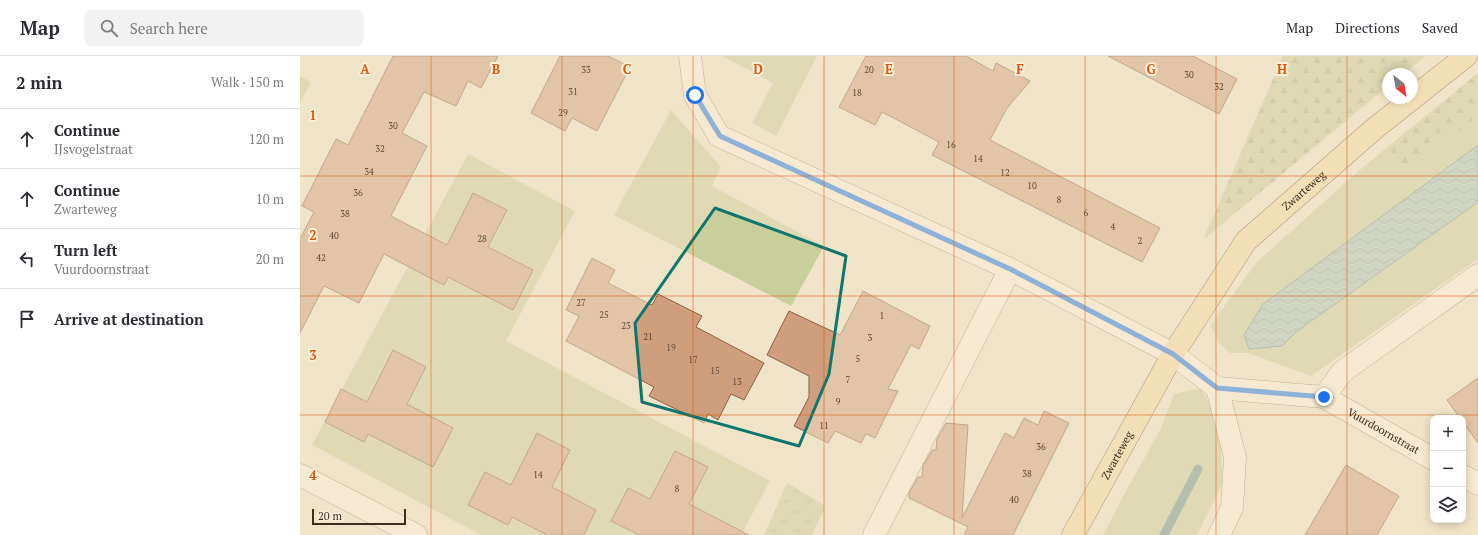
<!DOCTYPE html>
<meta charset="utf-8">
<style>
:root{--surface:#fff;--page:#f2f2f3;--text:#2b2b33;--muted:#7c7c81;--line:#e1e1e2}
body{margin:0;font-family:"PT Serif",serif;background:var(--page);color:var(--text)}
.controls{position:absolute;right:12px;bottom:12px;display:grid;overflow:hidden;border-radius:8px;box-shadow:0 2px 10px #0003}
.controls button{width:36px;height:36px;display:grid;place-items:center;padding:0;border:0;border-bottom:1px solid var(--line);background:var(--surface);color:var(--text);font:20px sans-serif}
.compass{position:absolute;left:1082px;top:12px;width:36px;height:36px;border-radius:50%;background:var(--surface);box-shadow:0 2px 10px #0003;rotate:149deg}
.scale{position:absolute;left:12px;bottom:10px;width:94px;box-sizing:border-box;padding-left:4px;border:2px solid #3d2e20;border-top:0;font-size:11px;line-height:14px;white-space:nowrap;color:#3d2e20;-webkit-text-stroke:3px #f7eed8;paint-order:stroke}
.stop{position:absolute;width:12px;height:12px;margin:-9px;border:3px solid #1a73e8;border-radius:50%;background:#fff}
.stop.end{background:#1a73e8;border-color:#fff;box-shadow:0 1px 4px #0008}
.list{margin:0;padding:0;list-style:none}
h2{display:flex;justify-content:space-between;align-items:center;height:52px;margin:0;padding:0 16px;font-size:17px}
h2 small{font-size:13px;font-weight:400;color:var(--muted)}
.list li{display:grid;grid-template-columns:26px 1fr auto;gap:12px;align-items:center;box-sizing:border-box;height:60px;padding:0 16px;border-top:1px solid var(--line)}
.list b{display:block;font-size:15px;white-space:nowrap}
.list p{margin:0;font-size:13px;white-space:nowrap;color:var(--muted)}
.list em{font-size:13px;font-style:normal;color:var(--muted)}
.icon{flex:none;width:22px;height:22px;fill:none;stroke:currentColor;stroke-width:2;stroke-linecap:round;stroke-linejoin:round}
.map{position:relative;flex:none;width:1178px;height:479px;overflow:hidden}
header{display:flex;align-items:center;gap:24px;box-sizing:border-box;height:56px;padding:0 20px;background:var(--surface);border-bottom:1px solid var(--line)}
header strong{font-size:19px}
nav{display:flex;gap:22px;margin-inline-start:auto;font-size:14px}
.search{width:280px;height:36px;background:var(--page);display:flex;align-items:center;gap:10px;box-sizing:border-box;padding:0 14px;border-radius:8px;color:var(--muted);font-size:15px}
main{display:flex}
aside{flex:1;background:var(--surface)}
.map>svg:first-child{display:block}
</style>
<header>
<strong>Map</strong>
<div class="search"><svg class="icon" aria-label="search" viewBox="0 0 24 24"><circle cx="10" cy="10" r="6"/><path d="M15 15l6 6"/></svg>Search here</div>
<nav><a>Map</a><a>Directions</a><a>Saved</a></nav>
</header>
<main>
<aside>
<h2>2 min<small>Walk · 150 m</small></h2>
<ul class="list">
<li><svg class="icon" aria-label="ahead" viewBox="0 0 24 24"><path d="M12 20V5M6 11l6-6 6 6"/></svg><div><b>Continue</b><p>IJsvogelstraat</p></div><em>120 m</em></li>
<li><svg class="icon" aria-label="ahead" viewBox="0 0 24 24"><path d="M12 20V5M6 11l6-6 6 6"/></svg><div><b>Continue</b><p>Zwarteweg</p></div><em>10 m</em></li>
<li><svg class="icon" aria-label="left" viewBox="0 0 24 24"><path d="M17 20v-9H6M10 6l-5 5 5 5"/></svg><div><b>Turn left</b><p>Vuurdoornstraat</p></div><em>20 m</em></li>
<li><svg class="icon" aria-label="arrive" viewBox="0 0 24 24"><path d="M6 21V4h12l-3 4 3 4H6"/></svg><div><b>Arrive at destination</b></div></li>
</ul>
</aside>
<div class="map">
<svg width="1178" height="479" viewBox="0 0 1178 479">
<defs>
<pattern id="forest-firs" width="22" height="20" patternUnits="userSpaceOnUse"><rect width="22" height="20" fill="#c9cf9b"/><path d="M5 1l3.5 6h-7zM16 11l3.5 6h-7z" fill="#aeb285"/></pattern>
<pattern id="park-tufts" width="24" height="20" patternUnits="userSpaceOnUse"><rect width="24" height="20" fill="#c9cf9b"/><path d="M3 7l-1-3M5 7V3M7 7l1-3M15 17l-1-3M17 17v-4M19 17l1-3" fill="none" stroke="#aeb285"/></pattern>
<pattern id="water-waves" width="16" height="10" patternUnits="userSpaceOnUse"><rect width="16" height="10" fill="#a9c4bc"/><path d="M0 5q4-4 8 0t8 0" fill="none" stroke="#8ba098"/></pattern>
</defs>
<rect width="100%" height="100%" fill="#f0e4c8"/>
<path fill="#c9cf9b" d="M422 0H517L476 80 452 67 473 27Z
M0 20 11 26 0 47Z
M371 54 421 111 412 130 524 190 491 250 314 159Z
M1178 60V89L963 248 982 290 996 276 1178 146V203L1011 320 948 297H930L918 286 911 270 916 261 957 206 1055 118 1085 93 1108 112Z
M168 98 275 155 206 285 470 425 441 479H181L12 389Z
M900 332 914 355 921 389 922 429 897 479H803L825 437 861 372 874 338Z"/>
<path fill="url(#forest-firs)" d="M983 0H1126L1103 18H1088V30L903 184Z
M1178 17V60L1108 112 1085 93Z"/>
<path fill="url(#park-tufts)" d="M487 427 526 450 512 479H464Z"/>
<path fill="url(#water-waves)" stroke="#6f938a" d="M1178 89V146L996 276 982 290 949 293 944 279 963 248Z"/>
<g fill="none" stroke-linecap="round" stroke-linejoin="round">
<path stroke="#6f938a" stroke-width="9" d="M864 479 898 413"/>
</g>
<path fill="#cf9f7d" stroke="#8d5f41" d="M93 0H198L181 32 168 25 156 50 124 36 102 77 127 90 91 160 147 189 173 137 207 154 188 191 233 214 213 254 148 221 144 229 84 198 59 247 24 230 0 277V183L14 156 2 150 36 83 48 89Z
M260 0H308L330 11 297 75 272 62 265 75 231 57Z
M566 0H666L693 15 696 7 730 25 707 52 690 84 860 172 842 206 632 99 639 86 582 56 575 69 539 51Z
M808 0H893L937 23 919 58Z
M292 202 315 214 308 227 352 249 358 238 402 260 396 271 464 307 444 344 431 338 418 364 408 358 404 367 349 340 354 331 266 285 279 260 266 254Z
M563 235 630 270 619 293 611 289 588 333 598 335 575 382 566 378 561 387 535 375 528 387 494 370 509 341V320L467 299 489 255 540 279Z
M93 294 126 311 107 348 153 372 133 411 68 378 64 386 25 366 41 333 67 346Z
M1178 322V387L1163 366V362H1160L1147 344Z
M744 355 769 367 713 479H664L668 471 609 442V437L618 421H622L623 410 632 394H636L637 383 646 367 668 369 662 462 705 377 714 382 724 362 738 369Z
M237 377 270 394 252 431 296 454 284 479H247L212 461 208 469 168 449 185 416 211 429Z
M375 395 408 411 389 448 449 479H339L311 465 328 432 350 443Z
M1046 409 1099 440 1077 479H1005Z"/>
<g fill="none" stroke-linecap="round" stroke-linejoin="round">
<defs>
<g id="minor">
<path d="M390 0 395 39 419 80 710 213 873 298 917 332 935 401 932 452 919 479"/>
<path id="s1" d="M917 332 1024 341 1133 403"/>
<path d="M1024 341 1042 316 1178 219"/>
<path d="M0 419 116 479"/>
<path d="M1163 420 1178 428"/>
<path d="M574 479 710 213"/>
</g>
<g id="major">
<path id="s2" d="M773 479 873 298 946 185 1074 73 1166 0"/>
</g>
</defs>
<use href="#minor" stroke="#8d765c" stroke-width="23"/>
<use href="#major" stroke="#5b4430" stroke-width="23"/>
<use href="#minor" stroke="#faf1dc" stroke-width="22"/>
<use href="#major" stroke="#f3d9a0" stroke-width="22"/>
</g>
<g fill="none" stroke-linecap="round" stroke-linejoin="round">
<path stroke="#1a73e8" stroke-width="5" d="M395 39 420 80 710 213 873 298 917 332 1024 341"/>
</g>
<path d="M0 0H1178V479H0ZM415 152 546 200 529 318 499 390 342 346 335 267Z" fill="#f0e4c8" fill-opacity=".55" fill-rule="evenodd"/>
<path fill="none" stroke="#0f766e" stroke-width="3" stroke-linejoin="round" d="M415 152 546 200 529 318 499 390 342 346 335 267Z"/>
<path fill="none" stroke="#df570d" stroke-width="1" stroke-opacity="0.55" d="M131 0V479M262 0V479M393 0V479M524 0V479M654 0V479M785 0V479M916 0V479M1047 0V479M0 120H1178M0 240H1178M0 359H1178"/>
<g text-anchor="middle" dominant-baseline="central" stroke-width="4" stroke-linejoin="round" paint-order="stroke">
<g font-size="9" fill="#624a37">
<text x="286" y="14">33</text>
<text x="569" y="14">20</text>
<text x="889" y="19">30</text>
<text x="919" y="31">32</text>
<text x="273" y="36">31</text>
<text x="557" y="37">18</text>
<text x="263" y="57">29</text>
<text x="93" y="70">30</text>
<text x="651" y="89">16</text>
<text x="80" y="93">32</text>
<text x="678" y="103">14</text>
<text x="69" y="116">34</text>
<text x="705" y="117">12</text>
<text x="732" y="130">10</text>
<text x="58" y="137">36</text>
<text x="759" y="144">8</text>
<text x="786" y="157">6</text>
<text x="45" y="158">38</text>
<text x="813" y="171">4</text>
<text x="34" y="180">40</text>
<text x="182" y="183">28</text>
<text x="840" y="185">2</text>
<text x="21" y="202">42</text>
<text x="281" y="247">27</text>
<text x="304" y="259">25</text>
<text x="582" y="260">1</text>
<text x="326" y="270">23</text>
<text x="348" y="281">21</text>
<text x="570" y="282">3</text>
<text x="371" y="292">19</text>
<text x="558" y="303">5</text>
<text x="393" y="304">17</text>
<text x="415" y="315">15</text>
<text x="548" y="324">7</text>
<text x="437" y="326">13</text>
<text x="538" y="346">9</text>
<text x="524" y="370">11</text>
<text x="741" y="391">36</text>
<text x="727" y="418">38</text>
<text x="238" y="419">14</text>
<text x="377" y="433">8</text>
<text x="714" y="444">40</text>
</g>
<g font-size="11" fill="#3d2e20" stroke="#f7eed8">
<text stroke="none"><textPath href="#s2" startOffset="418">Zwarteweg</textPath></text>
<text stroke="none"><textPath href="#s1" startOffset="176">Vuurdoornstraat</textPath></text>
<text stroke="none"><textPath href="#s2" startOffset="91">Zwarteweg</textPath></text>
</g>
</g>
<g font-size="13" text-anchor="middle" font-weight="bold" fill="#df570d" stroke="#f7eed8" stroke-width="4" stroke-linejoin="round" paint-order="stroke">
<text x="65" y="18">A</text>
<text x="196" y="18">B</text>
<text x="327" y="18">C</text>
<text x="458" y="18">D</text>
<text x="589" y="18">E</text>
<text x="720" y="18">F</text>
<text x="851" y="18">G</text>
<text x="982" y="18">H</text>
<text x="13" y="64">1</text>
<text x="13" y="184">2</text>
<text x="13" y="304">3</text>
<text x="13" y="424">4</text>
</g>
</svg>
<div class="controls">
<button>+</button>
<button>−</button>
<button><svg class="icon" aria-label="layers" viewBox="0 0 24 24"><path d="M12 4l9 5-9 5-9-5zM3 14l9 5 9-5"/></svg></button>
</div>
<svg class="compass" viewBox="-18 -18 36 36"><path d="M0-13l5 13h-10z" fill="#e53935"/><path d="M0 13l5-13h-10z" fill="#7c7c81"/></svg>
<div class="scale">20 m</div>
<div class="stop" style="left:395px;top:39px"></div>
<div class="stop end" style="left:1024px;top:341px"></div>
</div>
</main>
